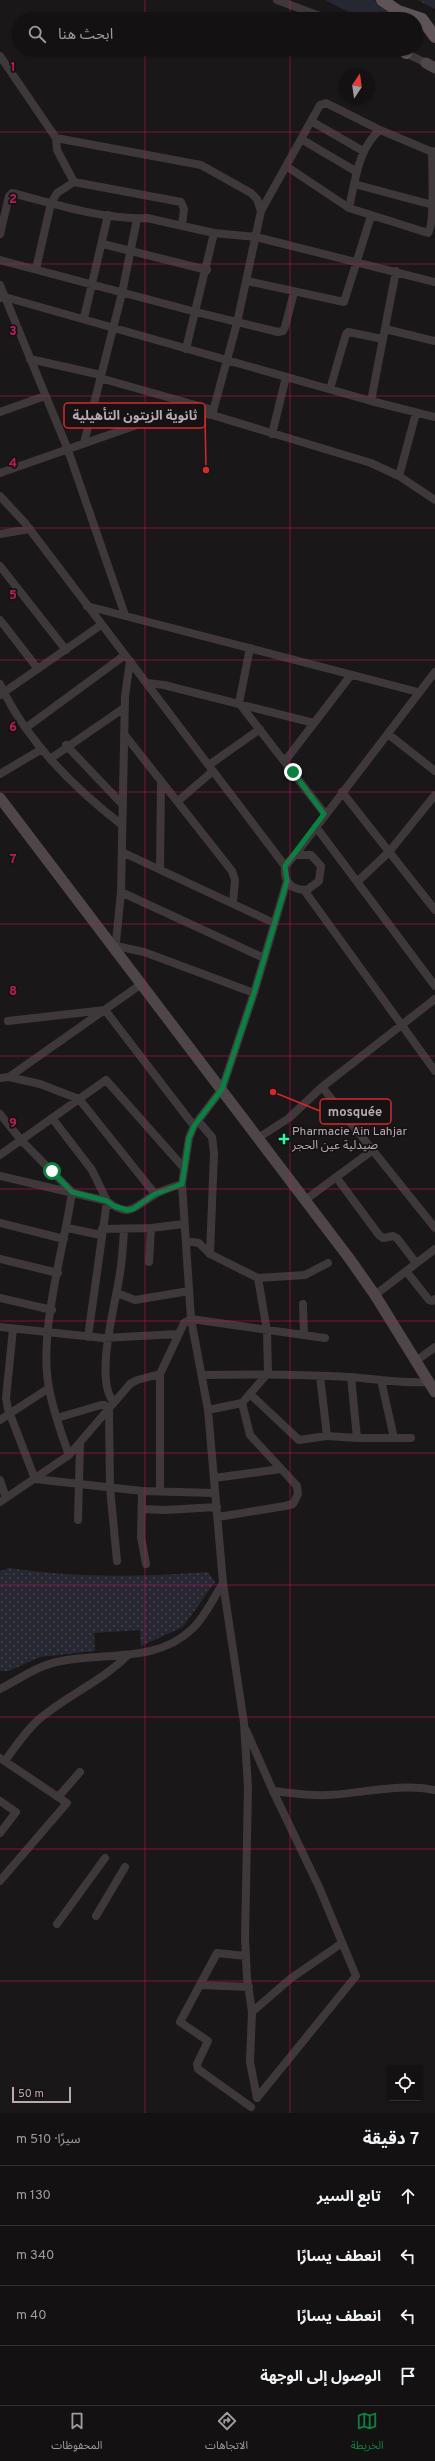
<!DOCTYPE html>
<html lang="ar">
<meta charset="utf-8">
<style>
:root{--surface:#141112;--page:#1d1a1b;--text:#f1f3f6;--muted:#9d9d9f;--line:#333132;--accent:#0b8043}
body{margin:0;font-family:Overpass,"Noto Sans Arabic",sans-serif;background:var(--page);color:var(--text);direction:rtl}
.controls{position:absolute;right:12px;bottom:12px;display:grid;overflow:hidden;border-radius:4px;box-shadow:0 1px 3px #0004}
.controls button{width:36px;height:36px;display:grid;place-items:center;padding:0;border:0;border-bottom:1px solid var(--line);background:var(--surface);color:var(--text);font:20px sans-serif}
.compass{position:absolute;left:339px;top:68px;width:36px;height:36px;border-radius:50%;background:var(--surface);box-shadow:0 1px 3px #0004;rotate:13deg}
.scale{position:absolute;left:12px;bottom:10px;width:59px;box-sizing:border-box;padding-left:4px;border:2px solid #baa9b0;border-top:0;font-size:11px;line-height:14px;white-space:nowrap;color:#baa9b0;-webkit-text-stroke:3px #151213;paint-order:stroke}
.stop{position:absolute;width:12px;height:12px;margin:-9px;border:3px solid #0b8043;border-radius:50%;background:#fff}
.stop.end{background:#0b8043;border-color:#fff;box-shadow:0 1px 4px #0008}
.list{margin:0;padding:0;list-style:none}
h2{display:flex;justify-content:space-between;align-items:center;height:52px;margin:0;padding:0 16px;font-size:17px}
h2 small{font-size:13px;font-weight:400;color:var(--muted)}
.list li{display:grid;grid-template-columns:26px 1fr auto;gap:12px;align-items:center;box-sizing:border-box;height:60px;padding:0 16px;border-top:1px solid var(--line)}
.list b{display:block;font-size:15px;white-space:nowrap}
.list em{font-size:13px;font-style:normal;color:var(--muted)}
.icon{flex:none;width:22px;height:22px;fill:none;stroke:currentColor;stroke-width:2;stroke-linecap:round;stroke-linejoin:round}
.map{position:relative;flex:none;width:435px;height:2113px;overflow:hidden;direction:ltr}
.search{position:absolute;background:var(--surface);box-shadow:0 1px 3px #0004;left:12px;right:12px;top:12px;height:44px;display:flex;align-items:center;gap:10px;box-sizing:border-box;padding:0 14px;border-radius:22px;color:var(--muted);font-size:15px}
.sheet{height:292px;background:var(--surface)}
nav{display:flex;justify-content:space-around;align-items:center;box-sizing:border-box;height:56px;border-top:1px solid var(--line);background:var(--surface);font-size:11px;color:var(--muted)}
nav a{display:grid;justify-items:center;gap:2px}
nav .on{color:var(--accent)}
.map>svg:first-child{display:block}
</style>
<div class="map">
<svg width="435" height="2113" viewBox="0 0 435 2113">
<defs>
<pattern id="grass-dots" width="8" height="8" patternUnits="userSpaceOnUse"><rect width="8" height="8" fill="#272732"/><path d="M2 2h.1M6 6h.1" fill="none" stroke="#44444d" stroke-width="1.8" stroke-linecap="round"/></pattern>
<pattern id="forest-firs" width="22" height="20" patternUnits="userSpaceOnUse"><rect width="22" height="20" fill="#272732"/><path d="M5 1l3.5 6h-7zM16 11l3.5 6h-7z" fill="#44444d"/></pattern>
</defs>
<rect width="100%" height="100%" fill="#1a1718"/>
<path fill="url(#grass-dots)" d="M9 1568C76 1578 141 1577 208 1572L215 1582 183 1627 141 1646 140 1630 94 1633 95 1651 40 1657 9 1671H0V1571Z"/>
<path fill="url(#forest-firs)" d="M418 0H435V9Z"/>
<path fill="#272732" d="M325 0H374L411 19H362Z"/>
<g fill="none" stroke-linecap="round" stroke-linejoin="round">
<path stroke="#3f383a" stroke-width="8" d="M277 0 328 19
M397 49 426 63
M0 56 56 138 57 150 74 182
M311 121 363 151
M56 138 201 165 251 193 257 199 261 211
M301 139 357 172
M286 166 349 208 428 233C435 225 432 166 432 151
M354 184 433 205
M349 208C355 182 358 148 380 130
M0 234 9 196 12 193C55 204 103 220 147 218L214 233 256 237 435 282
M103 244 207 270
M0 260 196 312 278 332 283 331 285 327 294 292
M36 269 51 203 57 193 74 182 181 202 184 209 182 225
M247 281 344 302 371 216
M0 285 68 450 125 615
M0 298 5 297 371 401 435 417
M84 318 108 215
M385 329 435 341
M186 349 214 233
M30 359 101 375
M100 378 213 410
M330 389 346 334 348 332 383 339
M371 401 396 271
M0 412 45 396
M212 415 237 323 261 211 320 105 326 103 380 130 435 153
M272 434 286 377
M84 443 122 293 137 219
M0 473 168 414 185 411 212 415 371 463 399 476 435 500
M399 476 416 413
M0 496 25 523 285 866C283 882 291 890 307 890L319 881 321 866 311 855H295L285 866
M0 534 30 529
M0 566 66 650
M87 606 418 692
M0 620 38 669
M250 648 239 703 325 814
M147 683 164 685 314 723
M0 684C26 741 73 787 122 825
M0 695 101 625
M27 727 125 655
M124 734 232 871 235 880 233 903
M388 734 435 771
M66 745 122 804
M50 759 124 708
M285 761 351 675
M209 765 260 729
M0 774 42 749
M342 792 435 910
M178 801 213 771
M316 827 435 986
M122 852 274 923
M295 855 435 672
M160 868 161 781
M358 881 389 852 435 795
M304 890 435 1071
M121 892 264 958
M116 946 144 952 254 993
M115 952 121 892 125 696 130 661
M8 1021 105 1010 194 1126
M9 1077 140 985
M0 1078 9 1077 40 1084 79 1099 155 1194
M322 1087 435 1228
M0 1114 21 1140 72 1192C64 1249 38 1332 49 1388 53 1410 61 1433 69 1455
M52 1118 92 1170 107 1201 88 1337
M198 1121 212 1137 214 1153 210 1254
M258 1138 289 1118 322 1087 435 999
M0 1155 106 1080 184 1168
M0 1176 107 1201C130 1220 136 1205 156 1194 164 1189 173 1187 182 1184
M336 1177 379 1235 383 1238 393 1236 397 1238 416 1263
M305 1200 373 1150
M0 1223 64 1239
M67 1228 101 1235
M102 1229 151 1228 184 1224
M186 1241 199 1243 210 1254 258 1278 267 1331 268 1373 242 1403 208 1410
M0 1259 58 1273
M149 1262 151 1228
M406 1271 429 1300 432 1301 435 1299
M258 1278 305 1275 328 1263
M117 1293 135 1300 189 1291
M375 1295 435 1249
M0 1298 52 1310
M303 1304 304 1335
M0 1327 103 1338 178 1334
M13 1329 6 1398 8 1409 35 1479 142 1491 215 1493
M416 1361 435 1347
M203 1375C252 1374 301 1374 350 1377 376 1379 402 1384 429 1382
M320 1376 327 1436
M351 1377 357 1438
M381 1380 394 1438
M251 1395 299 1440 327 1436 357 1438H411
M114 1402C94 1382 115 1305 119 1279 122 1263 123 1247 124 1230
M57 1418 101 1405H105L109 1410 110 1488 117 1561
M0 1420 49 1388
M214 1478 281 1469
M0 1480 6 1498
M142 1491 141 1537 146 1564
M160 1491V1374L184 1323 191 1319 325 1338
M0 1502 69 1455 130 1384 137 1380 160 1374
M142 1509 165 1510 217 1507
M218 1517 285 1506 293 1504 298 1494 297 1486 250 1435 242 1403
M78 1520 80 1445
M0 1689C20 1679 38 1665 61 1661 105 1652 157 1663 192 1629 205 1617 213 1599 223 1583
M246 1730 273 1791 319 1887 356 1976 257 2098
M0 1758 67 1803 0 1881
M5 1761C15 1747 25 1732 38 1720 66 1696 102 1681 128 1655
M273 1791C291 1793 309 1796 328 1795 365 1793 398 1783 435 1790
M59 1796 80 1772
M0 1801 16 1812 0 1833
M96 1916 125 1867
M57 1924 105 1858
M246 1956 217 1953 180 2022 208 2041 197 2064 198 2069 251 2107
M200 1985 249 1987
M252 2012 290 1979 342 1943
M257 2098 250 2062 252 2012 247 1978 245 1939 248 1788 244 1723 223 1583 208 1410 191 1319 182 1184 189 1138 194 1126 222 1089 254 993 287 881"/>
<path stroke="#4f4649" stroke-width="11" d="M426 63 435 68
M0 798 349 1258 375 1295 435 1392"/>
<path stroke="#5e5457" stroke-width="12" d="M382 0 398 11 422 19 435 37
M416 32 422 19
M406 53 408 49"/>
</g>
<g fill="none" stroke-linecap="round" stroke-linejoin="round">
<path stroke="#0b8043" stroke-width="5" d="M52 1171 72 1192 107 1201 114 1206 127 1210 133 1209 155 1194 182 1184 189 1138 194 1126 222 1089 254 993 287 881 285 866 324 814 293 772"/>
</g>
<path fill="none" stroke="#c2185b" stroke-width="1" stroke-opacity="0.55" d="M145 0V19M290 0V19M145 49V2113M290 49V2113M0 132H435M0 264H435M0 396H435M0 528H435M0 660H435M0 792H435M0 924H435M0 1056H435M0 1189H435M0 1321H435M0 1453H435M0 1585H435M0 1717H435M0 1849H435M0 1981H435"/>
<path fill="#32f79e" stroke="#151213" stroke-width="1.5" d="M282 1133h4v4h4v4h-4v4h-4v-4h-4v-4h4z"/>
<g text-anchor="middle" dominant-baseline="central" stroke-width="3.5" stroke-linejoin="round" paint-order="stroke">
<g font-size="12" fill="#baa9b0" stroke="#151213" text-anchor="start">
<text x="292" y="1132">Pharmacie Ain Lahjar<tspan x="292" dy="14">صيدلية عين الحجر</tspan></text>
</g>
</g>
<g font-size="13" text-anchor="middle" font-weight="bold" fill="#c2185b" stroke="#151213" stroke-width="3.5" stroke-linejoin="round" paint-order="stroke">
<text x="13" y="71">1</text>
<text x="13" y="203">2</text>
<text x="13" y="335">3</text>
<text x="13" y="467">4</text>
<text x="13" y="599">5</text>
<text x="13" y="731">6</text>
<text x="13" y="863">7</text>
<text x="13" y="995">8</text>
<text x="13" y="1127">9</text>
</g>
<path fill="none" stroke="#d62828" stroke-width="1.5" d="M206 470L205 416M273 1092L320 1111"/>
<g fill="#d62828" stroke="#151213" stroke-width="1.5">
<circle cx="206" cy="470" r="4"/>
<circle cx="273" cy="1092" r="4"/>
</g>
<g fill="#151213" stroke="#d62828" stroke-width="1.5">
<rect x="64" y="403" width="141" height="25" rx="4"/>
<rect x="320" y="1099" width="71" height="25" rx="4"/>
</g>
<g font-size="13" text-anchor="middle" font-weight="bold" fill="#baa9b0">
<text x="135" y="420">ثانوية الزيتون التأهيلية</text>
<text x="355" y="1116">mosquée</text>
</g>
</svg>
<div class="controls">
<button><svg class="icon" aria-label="locate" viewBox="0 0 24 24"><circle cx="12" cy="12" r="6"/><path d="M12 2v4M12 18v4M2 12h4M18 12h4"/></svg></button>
</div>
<svg class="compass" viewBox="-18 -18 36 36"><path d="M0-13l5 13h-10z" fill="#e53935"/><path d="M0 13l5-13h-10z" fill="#9d9d9f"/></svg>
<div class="scale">50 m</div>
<div class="stop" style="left:52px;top:1171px"></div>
<div class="stop end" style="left:293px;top:772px"></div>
<div class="search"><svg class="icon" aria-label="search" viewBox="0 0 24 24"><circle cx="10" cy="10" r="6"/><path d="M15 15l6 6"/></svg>ابحث هنا</div>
</div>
<section class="sheet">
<h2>7 دقيقة<small>سيرًا · 510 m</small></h2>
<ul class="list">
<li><svg class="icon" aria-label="ahead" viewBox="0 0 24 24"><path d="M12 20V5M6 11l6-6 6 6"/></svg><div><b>تابع السير</b></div><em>130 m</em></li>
<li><svg class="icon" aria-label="left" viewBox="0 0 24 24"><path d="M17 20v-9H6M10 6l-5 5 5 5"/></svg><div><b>انعطف يسارًا</b></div><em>340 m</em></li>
<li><svg class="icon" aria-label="left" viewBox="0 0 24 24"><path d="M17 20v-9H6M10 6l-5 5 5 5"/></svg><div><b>انعطف يسارًا</b></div><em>40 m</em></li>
<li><svg class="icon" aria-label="arrive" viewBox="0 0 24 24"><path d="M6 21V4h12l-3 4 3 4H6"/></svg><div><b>الوصول إلى الوجهة</b></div></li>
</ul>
</section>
<nav>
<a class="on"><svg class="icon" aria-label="map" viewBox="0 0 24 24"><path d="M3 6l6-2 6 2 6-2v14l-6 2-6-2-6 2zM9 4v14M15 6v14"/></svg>الخريطة</a>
<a><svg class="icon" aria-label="directions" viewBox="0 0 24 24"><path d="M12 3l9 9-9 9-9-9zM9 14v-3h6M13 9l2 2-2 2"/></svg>الاتجاهات</a>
<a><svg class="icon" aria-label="saved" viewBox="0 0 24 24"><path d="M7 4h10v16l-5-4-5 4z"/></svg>المحفوظات</a>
</nav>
